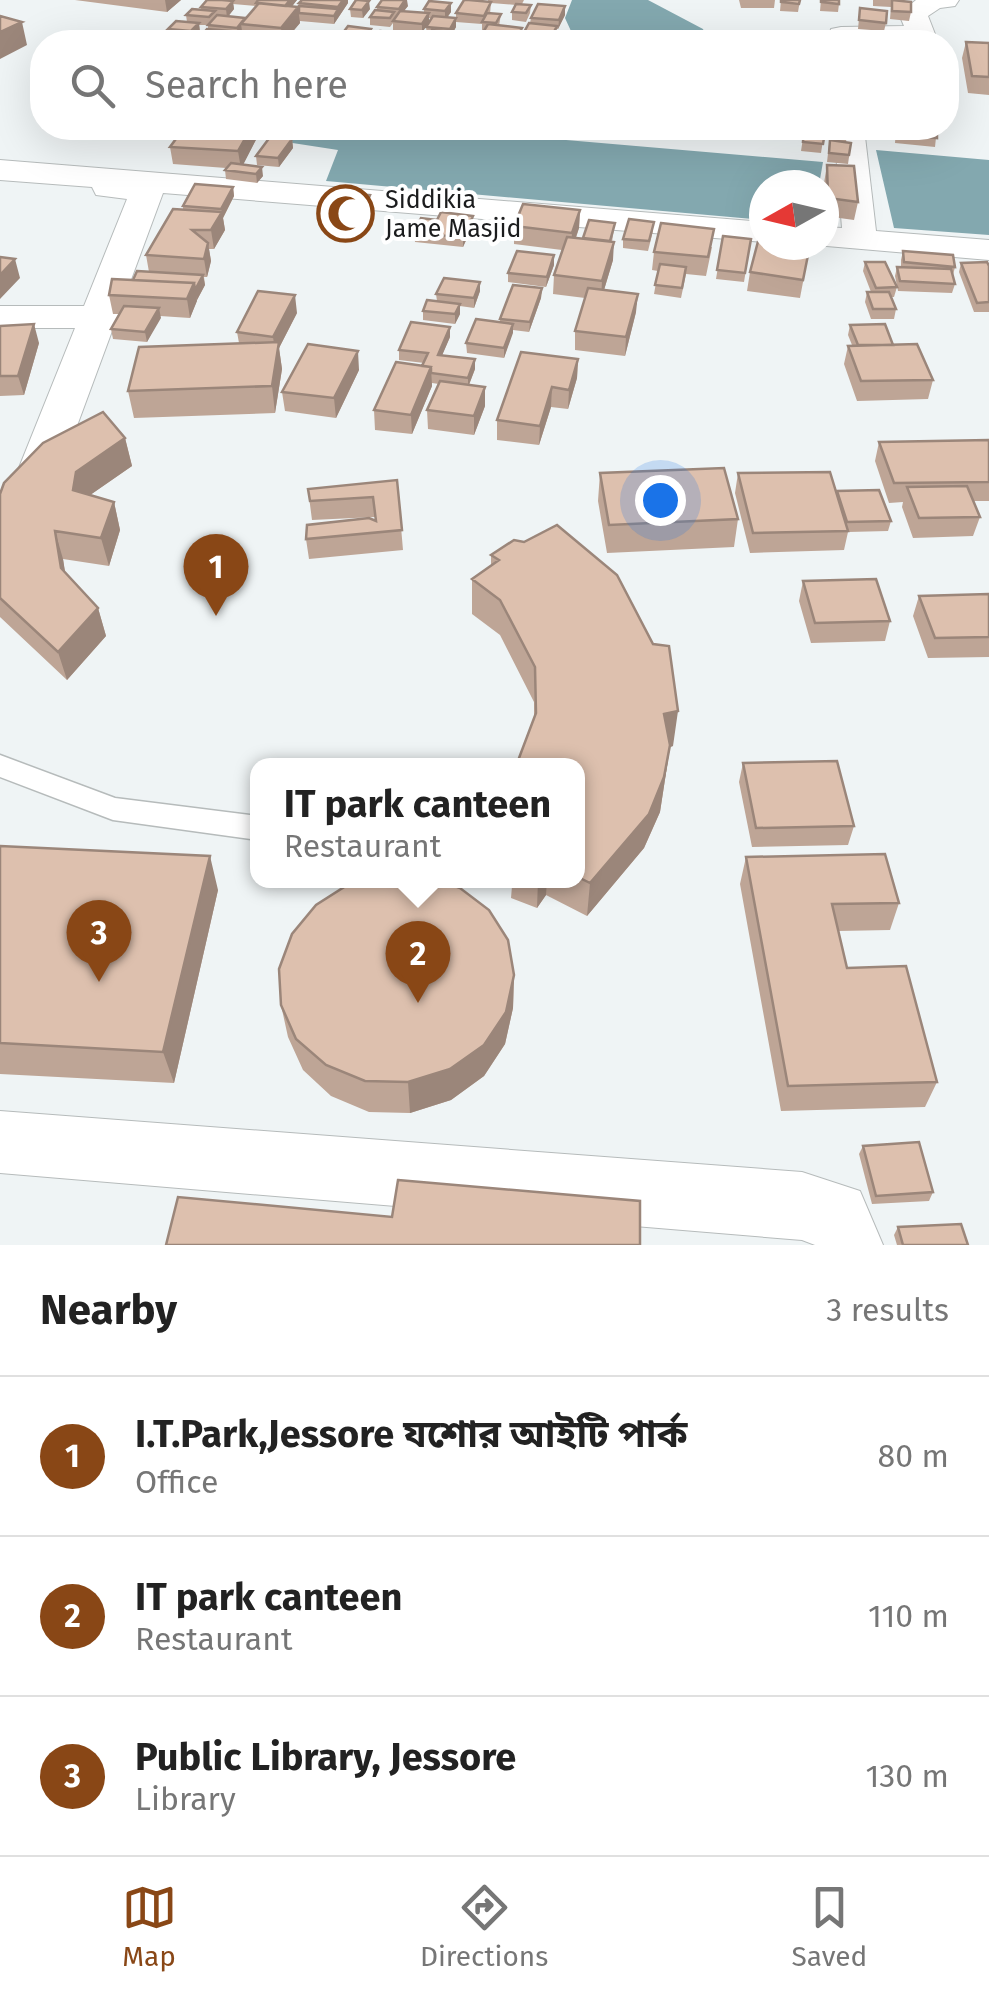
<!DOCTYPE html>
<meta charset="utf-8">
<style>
:root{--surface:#fff;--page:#f6f6f6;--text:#222;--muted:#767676;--line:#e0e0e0;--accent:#894716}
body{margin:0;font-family:"Fira Sans","Noto Sans Bengali",sans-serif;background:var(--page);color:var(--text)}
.compass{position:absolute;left:749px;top:170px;width:90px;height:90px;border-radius:50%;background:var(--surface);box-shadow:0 10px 40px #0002;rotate:262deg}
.you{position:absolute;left:660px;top:500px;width:35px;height:35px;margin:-25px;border:8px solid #fff;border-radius:50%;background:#1a73e8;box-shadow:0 0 0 15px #1a73e833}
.badge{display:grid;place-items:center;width:65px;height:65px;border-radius:50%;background:var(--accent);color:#fff;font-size:32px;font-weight:700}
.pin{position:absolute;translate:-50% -82px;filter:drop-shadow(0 2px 5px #0008)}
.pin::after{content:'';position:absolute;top:52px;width:35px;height:30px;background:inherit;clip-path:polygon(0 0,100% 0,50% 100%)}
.popup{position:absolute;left:250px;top:758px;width:335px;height:130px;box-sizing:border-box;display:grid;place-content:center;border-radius:20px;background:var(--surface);filter:drop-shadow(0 2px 8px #0005);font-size:32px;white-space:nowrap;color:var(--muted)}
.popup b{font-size:38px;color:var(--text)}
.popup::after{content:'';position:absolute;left:50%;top:100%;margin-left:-20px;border:20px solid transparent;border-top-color:var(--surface)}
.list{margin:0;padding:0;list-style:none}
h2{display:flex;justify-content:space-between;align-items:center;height:130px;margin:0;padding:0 40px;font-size:42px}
h2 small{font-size:32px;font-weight:400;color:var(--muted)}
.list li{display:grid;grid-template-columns:65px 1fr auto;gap:30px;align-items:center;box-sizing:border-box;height:160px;padding:0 40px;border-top:2px solid var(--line)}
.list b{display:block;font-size:38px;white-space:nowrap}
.list p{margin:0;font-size:32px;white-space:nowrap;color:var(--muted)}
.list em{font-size:32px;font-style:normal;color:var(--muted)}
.icon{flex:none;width:55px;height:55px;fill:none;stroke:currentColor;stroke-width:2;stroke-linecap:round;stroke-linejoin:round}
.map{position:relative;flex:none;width:989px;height:1245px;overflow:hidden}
.search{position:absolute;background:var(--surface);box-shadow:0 10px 40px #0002;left:30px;right:30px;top:30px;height:110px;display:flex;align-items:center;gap:25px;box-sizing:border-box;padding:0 35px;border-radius:40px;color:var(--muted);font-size:38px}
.sheet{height:610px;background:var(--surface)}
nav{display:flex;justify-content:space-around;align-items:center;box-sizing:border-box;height:140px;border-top:2px solid var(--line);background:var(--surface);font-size:28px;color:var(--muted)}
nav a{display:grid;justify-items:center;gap:5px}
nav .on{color:var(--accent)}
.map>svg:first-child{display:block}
</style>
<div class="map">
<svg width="989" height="1245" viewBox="0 0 989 1245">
<rect width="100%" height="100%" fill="#eff4f5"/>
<path fill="#83a8af" d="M572 0H648L703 29 708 42H576L565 18Z
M300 128H428L823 162 819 185H764V220L326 181 338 150 286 142Z
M876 150 989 160V235L894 228Z"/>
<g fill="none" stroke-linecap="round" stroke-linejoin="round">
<defs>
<path id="lane" d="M0 755 115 798 258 816V840L113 820 0 777Z"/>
<path id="street" d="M916 0H959L955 6 940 8 928 16 935 34 931 40 828 42 831 29 841 27 904 26 899 14Z
M834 128H864L876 231 989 240V260L815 245H824V227L842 228Z
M0 160 764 222V242L163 193 23 572 16 583 0 588V515L75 328H0V306H84L127 199 96 195 92 187 0 180Z
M0 1111 802 1172 860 1191 883 1245H815L802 1240 0 1173Z"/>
</defs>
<use href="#lane" stroke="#b6bbbb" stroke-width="3"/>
<use href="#street" stroke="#b6bbbb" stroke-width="2"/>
<use href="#lane" fill="#fff" fill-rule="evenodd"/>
<use href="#street" fill="#fff" fill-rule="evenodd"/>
</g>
<path fill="#bea596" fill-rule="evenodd" d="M75 0H181L167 12Z
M206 0H297L292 6 298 7 299 3H348L334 24 300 21V23L288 37 260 42 243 40 242 31 238 36 231 35 230 40 202 38V35L208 29V25H199L200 32 192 40 169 37 168 29 187 22 186 15 201 10V7ZM233 4 256 6 245 19 228 16 234 9Z
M488 0H524L522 4 531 5 530 13 526 22 512 20V12L516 5 491 3 490 14H501L499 26 522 36 530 23 531 18 565 6V15L558 29H557L554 39 560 40V42H482V34L485 30H482V24L456 22V27L453 32 459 33 458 42H427L429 36 427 35 426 27 432 18H429L422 33 393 30V23L390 27 370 25V17L377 10V7L408 6 404 11 424 13V9L451 12 447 18H456V13L488 2Z
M739 0H775L774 8H741Z
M781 0H800L798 12 780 11Z
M821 0 839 4 838 12 820 11Z
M873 0H895L911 12 909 21 890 19 891 7 873 6Z
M860 8 886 23 884 31 858 29Z
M350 9H370L363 18 351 17Z
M966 42 989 43V95L968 93 962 58Z
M614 128H650L648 134 614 130Z
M803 128H829L828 134H824L821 153 801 151 804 132H803Z
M831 128H848L846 142 851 143 848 164 827 162Z
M863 128H884L882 137 862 134Z
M896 128H937L935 147 895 143Z
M261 130 243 164 263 176 257 183 226 179 225 170 226 168 173 164 170 147Z
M292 139 293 148 279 167 257 165 256 156Z
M827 165 858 202 854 220 825 216 824 183Z
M233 187 234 196 223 218 225 230 214 249H209L211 261 207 277H204L205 285 197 300 190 318 160 316 147 342 113 339 111 329 119 314H113L109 295 133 280 149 272 146 255 183 210V206Z
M370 204 362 226 321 223V213Z
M580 210 579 228 576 238H583L615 223 612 242 613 260 604 290 636 312 625 356 575 350V331L585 298 553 294 554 275 562 250 514 244V226Z
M473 216V225L463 247 415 242 414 232 437 220Z
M653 231 648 251 623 248V239Z
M723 236 751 239 744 282 716 279Z
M810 245 800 298 747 291 750 272Z
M712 247 706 276 686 274 681 298 654 294 658 271 652 270 654 252Z
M903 251 955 267 953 275 955 284 952 293 898 291 895 276 897 267H901V260Z
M865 262 897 287 894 297H891L896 309 894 319H871L865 302 867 292H871L863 271Z
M961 263 989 266V312H974L959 272Z
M554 265 546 287 508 282V273Z
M542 288 541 298 529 332 513 330 504 358 467 353 466 343 500 322V319Z
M480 291 474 308 460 306V314L455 324 423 320V311L437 301 436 294Z
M297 313 279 348 282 369 275 413 134 418 128 391 239 343 237 332Z
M850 325 893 345 933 380 928 399 857 401 844 364 848 346 852 345 848 335Z
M0 326 39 343 24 395 0 396Z
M450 337 442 355 475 369 469 385 485 406 474 435 428 429 427 410 439 384 432 383V386L412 434 375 430 374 410 422 366 424 363 399 360V350Z
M578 359 577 378 568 409 551 407 539 445 497 440V420Z
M359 370 336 418 285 411 282 392Z
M125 438 132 466 90 495 114 502 120 530 109 566 63 559 65 573 98 608 106 636 67 680 0 617V494Z
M989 440V501H973L980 517 973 536 913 538 902 507 903 502 889 503 875 461 879 442Z
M600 473 738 519 734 547 607 553 598 501Z
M738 473 836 492 891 521 888 531 848 532 844 550 750 553 735 493Z
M397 480 403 550 309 559 306 539 375 521V517L312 520 308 489Z
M514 540 673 746 670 747 660 812 644 848 587 916 546 895 537 908 511 898 512 886 491 880H578V766L534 718V702L500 635 472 614V579L491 566V555Z
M803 581 890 621 885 641 811 643 799 601Z
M989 594V657L928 658 913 616 919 596Z
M743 763 854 826 848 845 752 847 739 782Z
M0 846 218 890 174 1083 0 1074Z
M746 857 899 903 890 930 838 931 847 968 937 1082 925 1107 781 1111 740 884Z
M514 975 513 1008 505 1044 484 1076 451 1100 410 1113 369 1112 331 1096 303 1070 288 1037 281 1005Z
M863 1146 933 1192 929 1201 872 1204 859 1154Z
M898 1227 968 1245H897L894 1235Z"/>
<path fill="#9b867a" d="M165 0H181L167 12Z
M290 0H297L286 14 285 6Z
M343 0H348V3L334 24V16Z
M405 0H407L408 6 399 17V9Z
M233 1 234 9 227 18 226 9Z
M369 1 370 9 363 18 362 10Z
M451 3V12L445 20V11Z
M565 6V15L558 29 559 20Z
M298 7 300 23 284 42H283L281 28Z
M429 13V22L422 33V24Z
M245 18 241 24 242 31 238 36 237 28Z
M456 18V27L450 38V29Z
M22 22 27 45 0 59V32Z
M199 23 200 32 192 40 191 31Z
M371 29 372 37 368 42H363Z
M251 128H261V130L241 169 238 151Z
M292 139 293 148 279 167 278 158Z
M262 167 263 176 257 183 256 174Z
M233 187 234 196 223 218 225 230 214 249 211 230 222 212 221 209Z
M370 195V204L362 226 361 216Z
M580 210 579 228 571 251 572 233Z
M473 216V225L463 247V238Z
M614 242 613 260 601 300 602 281Z
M208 243 211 261 207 277 204 259Z
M554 255V265L546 287 547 277Z
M15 259 20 278 0 299V275Z
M203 275 205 285 197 300 195 290Z
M480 282V291L474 308V298Z
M194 283 197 301 190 318 187 299Z
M542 288 541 298 529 332 530 322Z
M638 294 636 312 625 356 626 337Z
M295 295 297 313 279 348 282 369 275 413 272 386 276 356 273 337Z
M460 304V314L455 324V314Z
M159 308 161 318 147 342 145 332Z
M34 324 39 343 24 395 18 376Z
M513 324V333L504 358V348Z
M450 327V337L438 365V355Z
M358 351 359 370 336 418 334 398Z
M475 359V369L468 387V378Z
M578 359 577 378 568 409 569 390Z
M431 367 432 386 412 434 411 415Z
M485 387V406L474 435V416Z
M552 387 551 407 539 445 540 426Z
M125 438 132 466 83 500 73 490 76 472Z
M114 502 120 530 109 566 101 538Z
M55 531 63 559 69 596 61 568Z
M98 608 106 636 67 680 58 652Z
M678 711 673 746 670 747 660 812 644 848 587 916 590 883 664 714Z
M210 856 218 890 174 1083 163 1052Z
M538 880H547L546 895 537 908Z
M514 975 513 1008 505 1044 484 1076 451 1100 410 1113 408 1082Z"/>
<path fill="#ddc0ae" stroke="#9b867a" stroke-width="2.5" d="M207 0H222L233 1 226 9 201 7Z
M258 0H290L285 6 256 3Z
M302 0H343L338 7 299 3Z
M356 0H359L369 1 362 10 350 9Z
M382 0H405L399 9 377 7Z
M464 0H469L491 2 484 16 456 13Z
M781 0H800L799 4 781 2Z
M821 0H839V4L821 2Z
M892 0 911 2V12L892 11Z
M429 1 451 3 445 11 424 9Z
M259 3 298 7 281 28 241 24Z
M516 4 531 5 526 13 512 12Z
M538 4 565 6 559 20 531 18Z
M299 6 338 9 334 16 299 13Z
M860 8 887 11 886 23 859 20Z
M192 9 215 11 209 17 186 15Z
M375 10 394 12 390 18 370 17Z
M400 11 429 13 422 24 393 21Z
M487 13 501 14 496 23 482 22Z
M217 15 245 18 237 28 208 25Z
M0 16 22 22 0 32Z
M433 16 456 18 450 29 426 27Z
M176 21 199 23 191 31 168 29Z
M529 23 557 26 550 39 522 36Z
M488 24 522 28 517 37 482 34Z
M348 26 371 29 363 41 339 38Z
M207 29 230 31 224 37 202 35Z
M432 30 459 33 454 42 427 39Z
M380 31 412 34 407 42 372 41Z
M266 35 317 40 315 42H259Z
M146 36 175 39 172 42H140Z
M520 36 560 40 558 42H517Z
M200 37 230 40 229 42H196Z
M966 42 989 43V77L972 76Z
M184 128H251L238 151 170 147Z
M831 128H848L847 133 830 132Z
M897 128H937V138L896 134Z
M804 130 825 132 823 144 803 142Z
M270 137 292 139 278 158 256 156Z
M830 140 851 143 849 155 829 153Z
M231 163 262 167 256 174 225 170Z
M827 165 854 166 858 202 828 198Z
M195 184 233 187 221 209 183 206Z
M330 192 370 195 361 216 321 213Z
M523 204 580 210 572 233 514 226Z
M173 209 222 212 211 230H192L208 243 204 259 146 255Z
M441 212 473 216 463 238 414 232 421 218 437 220Z
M629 219 654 222 649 241 623 239Z
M589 220 615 223 610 241 583 238Z
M661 223 714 229 708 257 654 252Z
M761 230H764V245H810L803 280 750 272Z
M723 236 751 239 745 273 717 270Z
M567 237 614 242 602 281 554 275Z
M517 251 554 255 547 277 508 273Z
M903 251 953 255 955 267 904 262Z
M0 257 15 259 0 275Z
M865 262H885L897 287 876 288Z
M987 262 989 266V302L977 303 961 263Z
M660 264 686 267 682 288 655 285Z
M897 267 951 269 955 284 900 281Z
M137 271 203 275 195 290 194 283 133 280Z
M444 278 480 282 474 298 436 294Z
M112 279 194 283 187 299 109 295Z
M513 285 542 288 530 322 500 319Z
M588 288 638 294 626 337 575 331Z
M258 291 295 295 273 337 237 332Z
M867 292H889L896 309H873Z
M427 300 460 304 455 314 423 311Z
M124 306 159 308 145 332 111 329Z
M476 319 513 324 504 348 466 343Z
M411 322 450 327 438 355 475 359 468 378 431 373V367L422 366 428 353 399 350Z
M34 324 18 376H0V326Z
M885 324 893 345H858L850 325Z
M279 342 272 386 128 391 139 347Z
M308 344 358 351 334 398 282 392Z
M917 344 933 380 861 381 848 346Z
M521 352 578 359 569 390 552 387 540 426 497 420Z
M396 362 431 367 411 415 374 410Z
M440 381 485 387 474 416 427 410Z
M103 412 125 438 76 472 73 490 114 502 101 538 55 531 61 568 98 608 58 652 0 598V494L4 483 43 443Z
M989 440V482L894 483 879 442Z
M724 468 738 519 609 525 600 473Z
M830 472 848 531 753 533 738 473Z
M397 480 402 530 306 539 307 525 369 518 376 521 373 497 310 501 308 489Z
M967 486 980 517 919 518 907 487Z
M879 490 891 521 847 522 837 491Z
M557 525 617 575 653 644 669 646 678 711 664 714 670 745 664 777 649 814 590 883 578 877V766H516L536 713 535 667 500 600 472 579 499 560 491 555 514 540 524 542Z
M876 579 890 621 815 623 803 581Z
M989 594V637L935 638 919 596Z
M837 761 854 826 756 828 743 763Z
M0 846 210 856 163 1052 0 1043Z
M885 854 899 903 832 904 847 968 906 966 937 1082 788 1086 746 857Z
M363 880H439L460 888 489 910 508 940 514 975 506 1012 484 1045 450 1069 408 1082 365 1081 326 1065 296 1039 281 1005 279 969 292 934 316 905 349 884Z
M919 1142 933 1192 876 1196 863 1146Z
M398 1180 640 1201V1245H166L178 1197 392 1217Z
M961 1224 968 1245H903L898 1227Z"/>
<defs>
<symbol id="mosque-ring" viewBox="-11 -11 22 22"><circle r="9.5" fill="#fff" stroke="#894716" stroke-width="1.5"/><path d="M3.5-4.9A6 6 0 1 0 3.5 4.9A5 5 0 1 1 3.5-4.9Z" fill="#894716"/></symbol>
</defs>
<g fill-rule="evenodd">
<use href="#mosque-ring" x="314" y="182" width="63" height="63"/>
</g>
<g text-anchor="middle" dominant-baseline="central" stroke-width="8" stroke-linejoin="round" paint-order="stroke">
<g font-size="25" fill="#1b1c1d" stroke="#fff" text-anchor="start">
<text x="385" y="200">Siddikia<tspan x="385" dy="29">Jame Masjid</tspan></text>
</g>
</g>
</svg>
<svg class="compass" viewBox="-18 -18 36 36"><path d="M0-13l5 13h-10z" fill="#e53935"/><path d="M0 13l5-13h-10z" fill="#767676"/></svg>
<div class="you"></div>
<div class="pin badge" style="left:216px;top:616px">1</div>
<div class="pin badge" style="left:418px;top:1003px">2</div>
<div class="popup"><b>IT park canteen</b>Restaurant</div>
<div class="pin badge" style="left:99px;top:982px">3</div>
<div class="search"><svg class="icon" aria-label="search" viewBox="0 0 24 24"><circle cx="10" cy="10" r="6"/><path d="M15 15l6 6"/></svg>Search here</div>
</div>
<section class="sheet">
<h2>Nearby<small>3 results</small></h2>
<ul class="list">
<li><span class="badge">1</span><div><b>I.T.Park,Jessore যশোর আইটি পার্ক</b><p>Office</p></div><em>80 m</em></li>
<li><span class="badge">2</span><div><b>IT park canteen</b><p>Restaurant</p></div><em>110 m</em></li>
<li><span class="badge">3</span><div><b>Public Library, Jessore</b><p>Library</p></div><em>130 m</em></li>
</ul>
</section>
<nav>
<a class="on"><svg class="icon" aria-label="map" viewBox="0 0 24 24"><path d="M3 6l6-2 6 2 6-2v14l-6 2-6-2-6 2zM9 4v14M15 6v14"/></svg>Map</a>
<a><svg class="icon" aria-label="directions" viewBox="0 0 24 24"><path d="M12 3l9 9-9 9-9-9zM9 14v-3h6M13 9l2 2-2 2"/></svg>Directions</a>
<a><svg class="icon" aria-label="saved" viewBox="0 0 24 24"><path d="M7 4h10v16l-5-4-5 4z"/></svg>Saved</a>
</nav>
